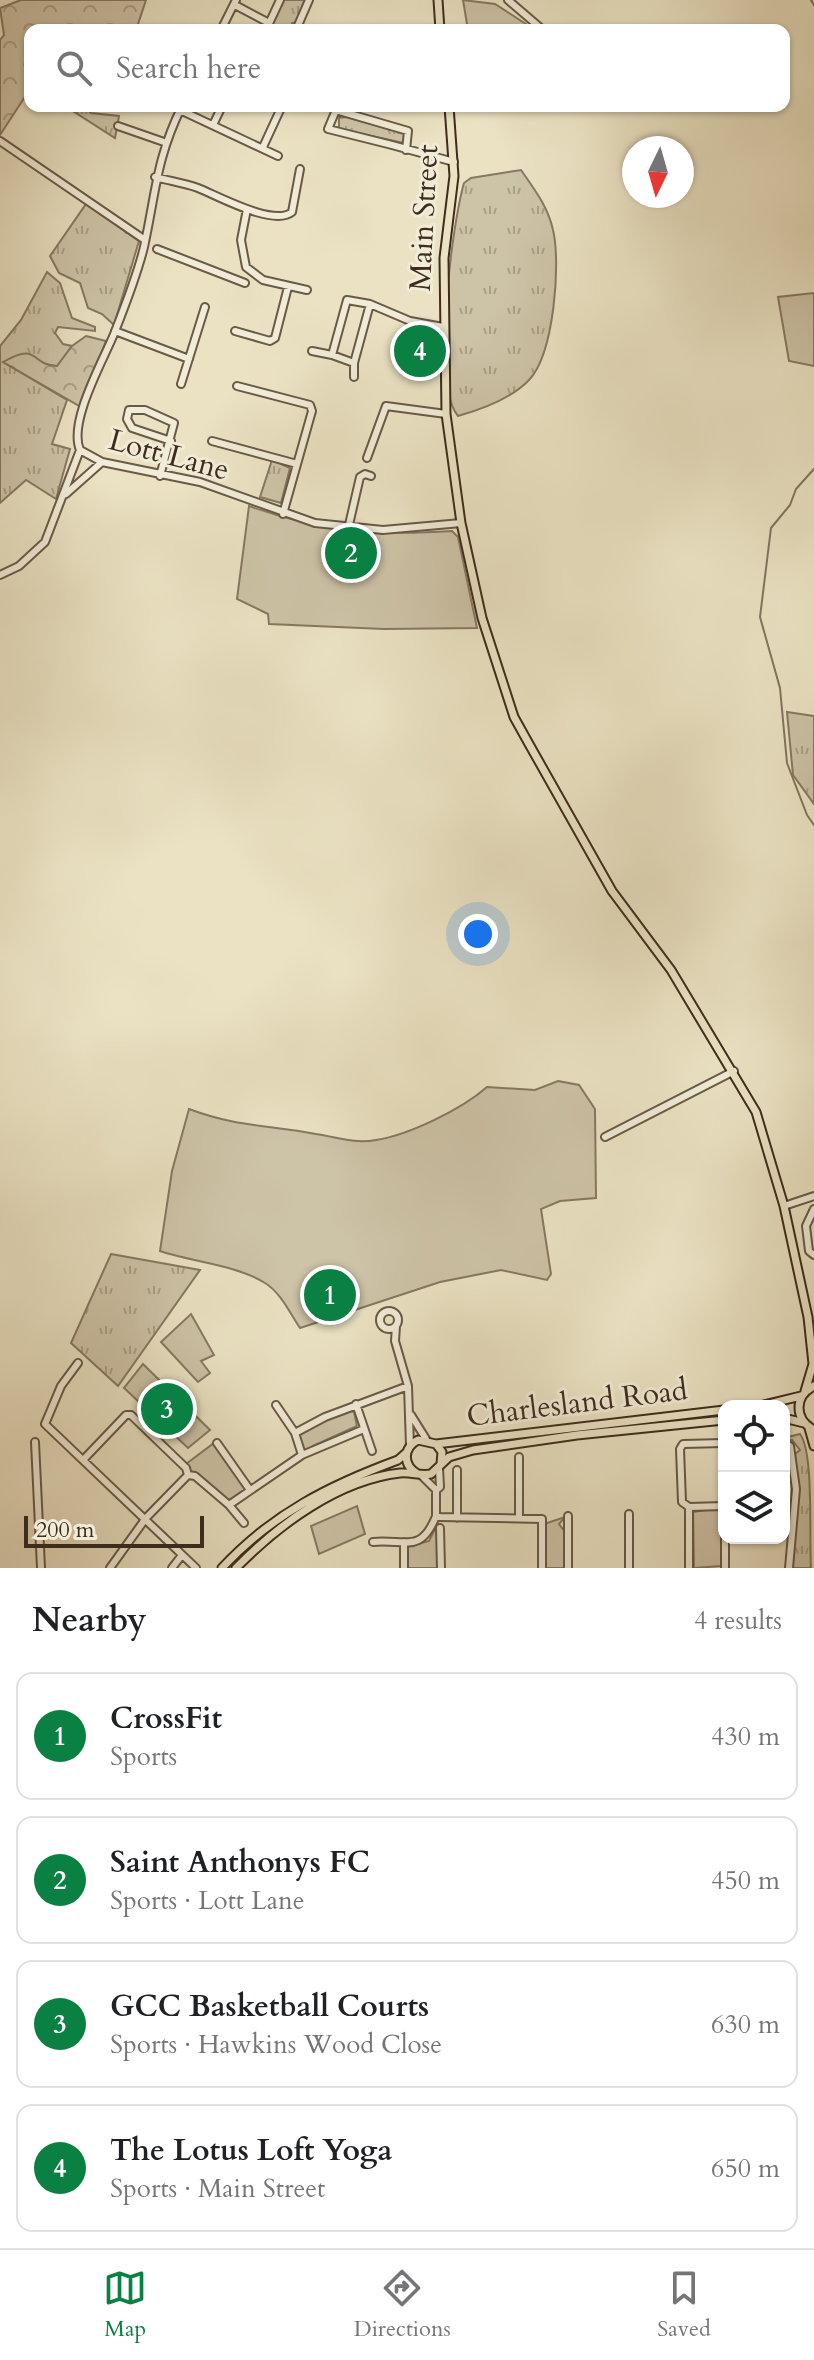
<!DOCTYPE html>
<meta charset="utf-8">
<style>
:root{--surface:#fff;--page:#f2f2f2;--text:#202124;--muted:#757577;--line:#e0e0e0;--accent:#0b8043}
body{margin:0;font-family:Cardo,serif;background:var(--page);color:var(--text)}
.controls{position:absolute;right:24px;bottom:24px;display:grid;overflow:hidden;border-radius:16px;box-shadow:0 2px 6px #0004}
.controls button{width:72px;height:72px;display:grid;place-items:center;padding:0;border:0;border-bottom:2px solid var(--line);background:var(--surface);color:var(--text);font:40px sans-serif}
.compass{position:absolute;left:622px;top:136px;width:72px;height:72px;border-radius:50%;background:var(--surface);box-shadow:0 2px 6px #0004;rotate:185deg}
.scale{position:absolute;left:24px;bottom:20px;width:180px;box-sizing:border-box;padding-left:8px;border:4px solid #3e2c1d;border-top:0;font-size:22px;line-height:28px;white-space:nowrap;color:#3e2c1d;-webkit-text-stroke:6px #f1ecd8;paint-order:stroke}
.you{position:absolute;left:478px;top:934px;width:28px;height:28px;margin:-20px;border:6px solid #fff;border-radius:50%;background:#1a73e8;box-shadow:0 0 0 12px #1a73e833}
.badge{display:grid;place-items:center;width:52px;height:52px;border-radius:50%;background:var(--accent);color:#fff;font-size:26px;font-weight:700}
.pin{position:absolute;translate:-50% -50%;border:4px solid #fff;box-shadow:0 2px 8px #0006}
.list{margin:0;padding:0;list-style:none}
h2{display:flex;justify-content:space-between;align-items:center;height:104px;margin:0;padding:0 32px;font-size:34px}
h2 small{font-size:26px;font-weight:400;color:var(--muted)}
.list li{display:grid;grid-template-columns:52px 1fr auto;gap:24px;align-items:center;box-sizing:border-box;height:128px;margin:0 16px 16px;padding:0 16px;border:2px solid var(--line);border-radius:16px}
.list b{display:block;font-size:30px;white-space:nowrap}
.list p{margin:0;font-size:26px;white-space:nowrap;color:var(--muted)}
.list em{font-size:26px;font-style:normal;color:var(--muted)}
.icon{flex:none;width:44px;height:44px;fill:none;stroke:currentColor;stroke-width:2;stroke-linecap:round;stroke-linejoin:round}
.map{position:relative;flex:none;width:814px;height:1568px;overflow:hidden}
.search{position:absolute;background:var(--surface);box-shadow:0 2px 6px #0004;left:24px;right:24px;top:24px;height:88px;display:flex;align-items:center;gap:20px;box-sizing:border-box;padding:0 28px;border-radius:16px;color:var(--muted);font-size:30px}
.sheet{height:680px;background:var(--surface)}
nav{display:flex;justify-content:space-around;align-items:center;box-sizing:border-box;height:112px;border-top:2px solid var(--line);background:var(--surface);font-size:22px;color:var(--muted)}
nav a{display:grid;justify-items:center;gap:4px}
nav .on{color:var(--accent)}
.map>svg:first-child{display:block}
</style>
<div class="map">
<svg width="814" height="1568" viewBox="0 0 814 1568">
<defs>
<pattern id="grass-tufts" width="24" height="20" patternUnits="userSpaceOnUse" patternTransform="scale(2)"><rect width="24" height="20" fill="#cdc3a7"/><path d="M3 7l-1-3M5 7V3M7 7l1-3M15 17l-1-3M17 17v-4M19 17l1-3" fill="none" stroke="#a89f87"/></pattern>
<pattern id="forest-crowns" width="20" height="18" patternUnits="userSpaceOnUse" patternTransform="scale(2)"><rect width="20" height="18" fill="#cdc3a7"/><path d="M2 6a3 3 0 1 1 6 0M12 15a3 3 0 1 1 6 0" fill="none" stroke="#a89f87"/></pattern>
</defs>
<rect width="100%" height="100%" fill="#eae2c3"/>
<filter id="stains"><feTurbulence type="fractalNoise" baseFrequency=".0025" numOctaves="4"/><feColorMatrix values="0 0 0 0 .2 0 0 0 0 .09 0 0 0 0 .02 0 0 0 .5 -.17"/></filter>
<radialGradient id="worn" r=".72"><stop offset=".6" stop-color="#630" stop-opacity="0"/><stop offset="1" stop-color="#630" stop-opacity=".3"/></radialGradient>
<path fill="url(#grass-tufts)" stroke="#867862" stroke-width="2" d="M283 0H307L298 22 292 23V30H270Z
M65 106H84L91 113 119 116 115 138Z
M346 117 404 133V143L339 129V118Z
M521 170C535 190 548 207 553 230 561 263 554 354 529 380 511 399 483 409 458 416 431 384 452 225 464 183L471 178Z
M86 204 139 241 114 325 102 314 88 308 80 283 59 273 50 256Z
M47 272 60 283 72 318 95 327V331L58 327 55 333 63 344 72 346 57 366 3 362 67 400 52 444 70 449 56 499 26 480 0 503V346L21 320Z
M272 460 290 468 281 503 260 497Z
M787 712 814 716V804L793 775Z
M111 1254 200 1270 118 1386 71 1343Z
M800 1434C814 1452 809 1534 811 1568H791L797 1498 795 1454 800 1450 792 1440 784 1442V1438Z"/>
<path fill="url(#forest-crowns)" stroke="#867862" stroke-width="2" d="M21 0H146L136 30H30V89L0 135V40L4 35 0 8Z
M86 336 106 341 81 407 3 362C40 341 29 365 57 366L72 346Z"/>
<path fill="#cdc3a7" stroke="#867862" stroke-width="2" d="M463 0 495 4 526 24 519 30H468Z
M814 293V366L789 361 778 297Z
M249 506C322 532 375 536 452 531L458 537 477 628 384 629 269 624 268 614 237 599Z
M558 1081 579 1085 595 1109 596 1198 560 1201 541 1209 551 1274 547 1280 501 1270 440 1282 300 1328C290 1313 280 1292 265 1283 237 1265 192 1262 160 1251L172 1171 189 1109C237 1127 268 1125 316 1134 337 1137 354 1144 376 1140 409 1135 462 1109 487 1087L535 1090Z
M191 1314 214 1355 201 1361 210 1373 198 1382 161 1342Z
M143 1364 210 1430 188 1448 124 1388Z
M349 1410 354 1412 357 1426 313 1446V1449L303 1450 297 1438 299 1433Z
M214 1443 244 1486V1491L232 1501H226L189 1470 186 1464Z
M357 1506 365 1534 319 1554 311 1526Z
M718 1508 721 1512V1566L694 1568 693 1512Z
M565 1517 559 1524 565 1532V1568H545L544 1524Z
M438 1523 439 1568H407V1547L429 1541Z"/>
<g fill="none" stroke-linecap="round" stroke-linejoin="round">
<path stroke="#82745f" stroke-width="2" d="M811 0 814 5
M814 469 796 489 790 505 771 528 760 617 780 688 787 763 807 815 814 825"/>
<defs>
<path id="minor" d="M508 0 543 30
M235 5 269 23
M221 30 236 0
M266 30 280 0
M296 30 309 0
M182 106C156 159 156 192 144 247 137 276 125 306 114 334 103 361 68 422 80 450L102 462 200 482 315 523 383 530 461 523
M180 110 278 156
M213 125 222 106
M118 126 164 142
M0 141 145 240
M263 147 281 108
M406 150 408 131 336 110 328 129C370 139 412 150 454 162
M155 177C170 181 184 183 198 188 218 196 274 227 292 212L300 169
M247 209 241 240 246 267 263 280 307 290
M157 249 245 283
M370 304 410 321 443 327
M115 331 189 359
M235 331 270 341 275 338 288 287
M312 351 332 355
M354 377V363L370 304 347 300 332 355 354 363
M181 384 205 307
M237 386 310 405 312 411 283 514
M212 441 297 464
M367 458 386 406 446 414
M160 476 174 423 145 410H129L127 419 132 428 171 441
M66 494 102 462
M348 529 360 477 365 474 371 476
M0 575 19 566 45 542 80 450
M605 1137 734 1071
M784 1206 814 1196
M814 1209 806 1226 809 1251 814 1255
M380 1320a9 9 0 1 1 18 0a9 9 0 1 1-18 0Z
M396 1326 395 1341 408 1386 410 1446
M78 1363 61 1386 45 1424 196 1568
M356 1404 372 1451
M276 1405 295 1433 302 1455 364 1429
M411 1415 426 1439
M295 1433 325 1417 408 1386
M35 1442 41 1568
M217 1443 250 1490
M724 1443 683 1444 680 1449 682 1502 689 1507 724 1506
M519 1457V1518
M84 1459 126 1415H131L186 1468 188 1475
M457 1470V1518
M421 1475 436 1490
M436 1490V1516L440 1517 542 1519V1568
M436 1490 440 1487 439 1468
M629 1514V1568
M568 1516V1568
M244 1523 229 1505 302 1455
M440 1528 441 1568
M725 1538V1568
M373 1542C406 1539 421 1554 436 1516
M404 1542V1568
M110 1568 146 1518 188 1475 195 1476 229 1505
M172 1568 182 1555
M689 1568V1507
M789 1568 796 1489 790 1446"/>
<path id="major" d="M438 0 440 30
M449 106 454 176 444 258 446 414 461 523 482 618 514 717 529 744 612 891 671 970 756 1112 784 1206 808 1317 813 1364 805 1391
M814 1386C794 1396 794 1419 814 1430
M760 1406 801 1396
M784 1418 804 1423
M809 1428 814 1446
M436 1444 724 1410
M418 1474C402 1465 403 1448 418 1440L436 1444 442 1452 441 1464
M222 1568C272 1514 330 1485 398 1460L407 1452
M236 1568C278 1525 338 1480 400 1473 411 1472 421 1476 431 1474L449 1457 473 1450 577 1435 724 1420"/>
</defs>
<use href="#minor" stroke="#695a46" stroke-width="10"/>
<use href="#major" stroke="#3e2c1d" stroke-width="11"/>
<use href="#minor" stroke="#f1ecd8" stroke-width="6"/>
<use href="#major" stroke="#eae2c3" stroke-width="7"/>
</g>
<g text-anchor="middle" dominant-baseline="central" stroke-width="6" stroke-linejoin="round" paint-order="stroke">
<g font-size="30" fill="#3e2c1d" stroke="#f1ecd8">
<text transform="translate(424 218) rotate(-87)">Main Street</text>
<text transform="translate(169 455) rotate(15)">Lott Lane</text>
<text transform="translate(577 1403) rotate(-7)">Charlesland Road</text>
</g>
</g>
<rect width="100%" height="100%" filter="url(#stains)"/>
<rect width="100%" height="100%" fill="url(#worn)"/>
</svg>
<div class="controls">
<button><svg class="icon" aria-label="locate" viewBox="0 0 24 24"><circle cx="12" cy="12" r="6"/><path d="M12 2v4M12 18v4M2 12h4M18 12h4"/></svg></button>
<button><svg class="icon" aria-label="layers" viewBox="0 0 24 24"><path d="M12 4l9 5-9 5-9-5zM3 14l9 5 9-5"/></svg></button>
</div>
<svg class="compass" viewBox="-18 -18 36 36"><path d="M0-13l5 13h-10z" fill="#e53935"/><path d="M0 13l5-13h-10z" fill="#757577"/></svg>
<div class="scale">200 m</div>
<div class="you"></div>
<div class="pin badge" style="left:330px;top:1295px">1</div>
<div class="pin badge" style="left:351px;top:553px">2</div>
<div class="pin badge" style="left:167px;top:1409px">3</div>
<div class="pin badge" style="left:420px;top:351px">4</div>
<div class="search"><svg class="icon" aria-label="search" viewBox="0 0 24 24"><circle cx="10" cy="10" r="6"/><path d="M15 15l6 6"/></svg>Search here</div>
</div>
<section class="sheet">
<h2>Nearby<small>4 results</small></h2>
<ul class="list">
<li><span class="badge">1</span><div><b>CrossFit</b><p>Sports</p></div><em>430 m</em></li>
<li><span class="badge">2</span><div><b>Saint Anthonys FC</b><p>Sports · Lott Lane</p></div><em>450 m</em></li>
<li><span class="badge">3</span><div><b>GCC Basketball Courts</b><p>Sports · Hawkins Wood Close</p></div><em>630 m</em></li>
<li><span class="badge">4</span><div><b>The Lotus Loft Yoga</b><p>Sports · Main Street</p></div><em>650 m</em></li>
</ul>
</section>
<nav>
<a class="on"><svg class="icon" aria-label="map" viewBox="0 0 24 24"><path d="M3 6l6-2 6 2 6-2v14l-6 2-6-2-6 2zM9 4v14M15 6v14"/></svg>Map</a>
<a><svg class="icon" aria-label="directions" viewBox="0 0 24 24"><path d="M12 3l9 9-9 9-9-9zM9 14v-3h6M13 9l2 2-2 2"/></svg>Directions</a>
<a><svg class="icon" aria-label="saved" viewBox="0 0 24 24"><path d="M7 4h10v16l-5-4-5 4z"/></svg>Saved</a>
</nav>
